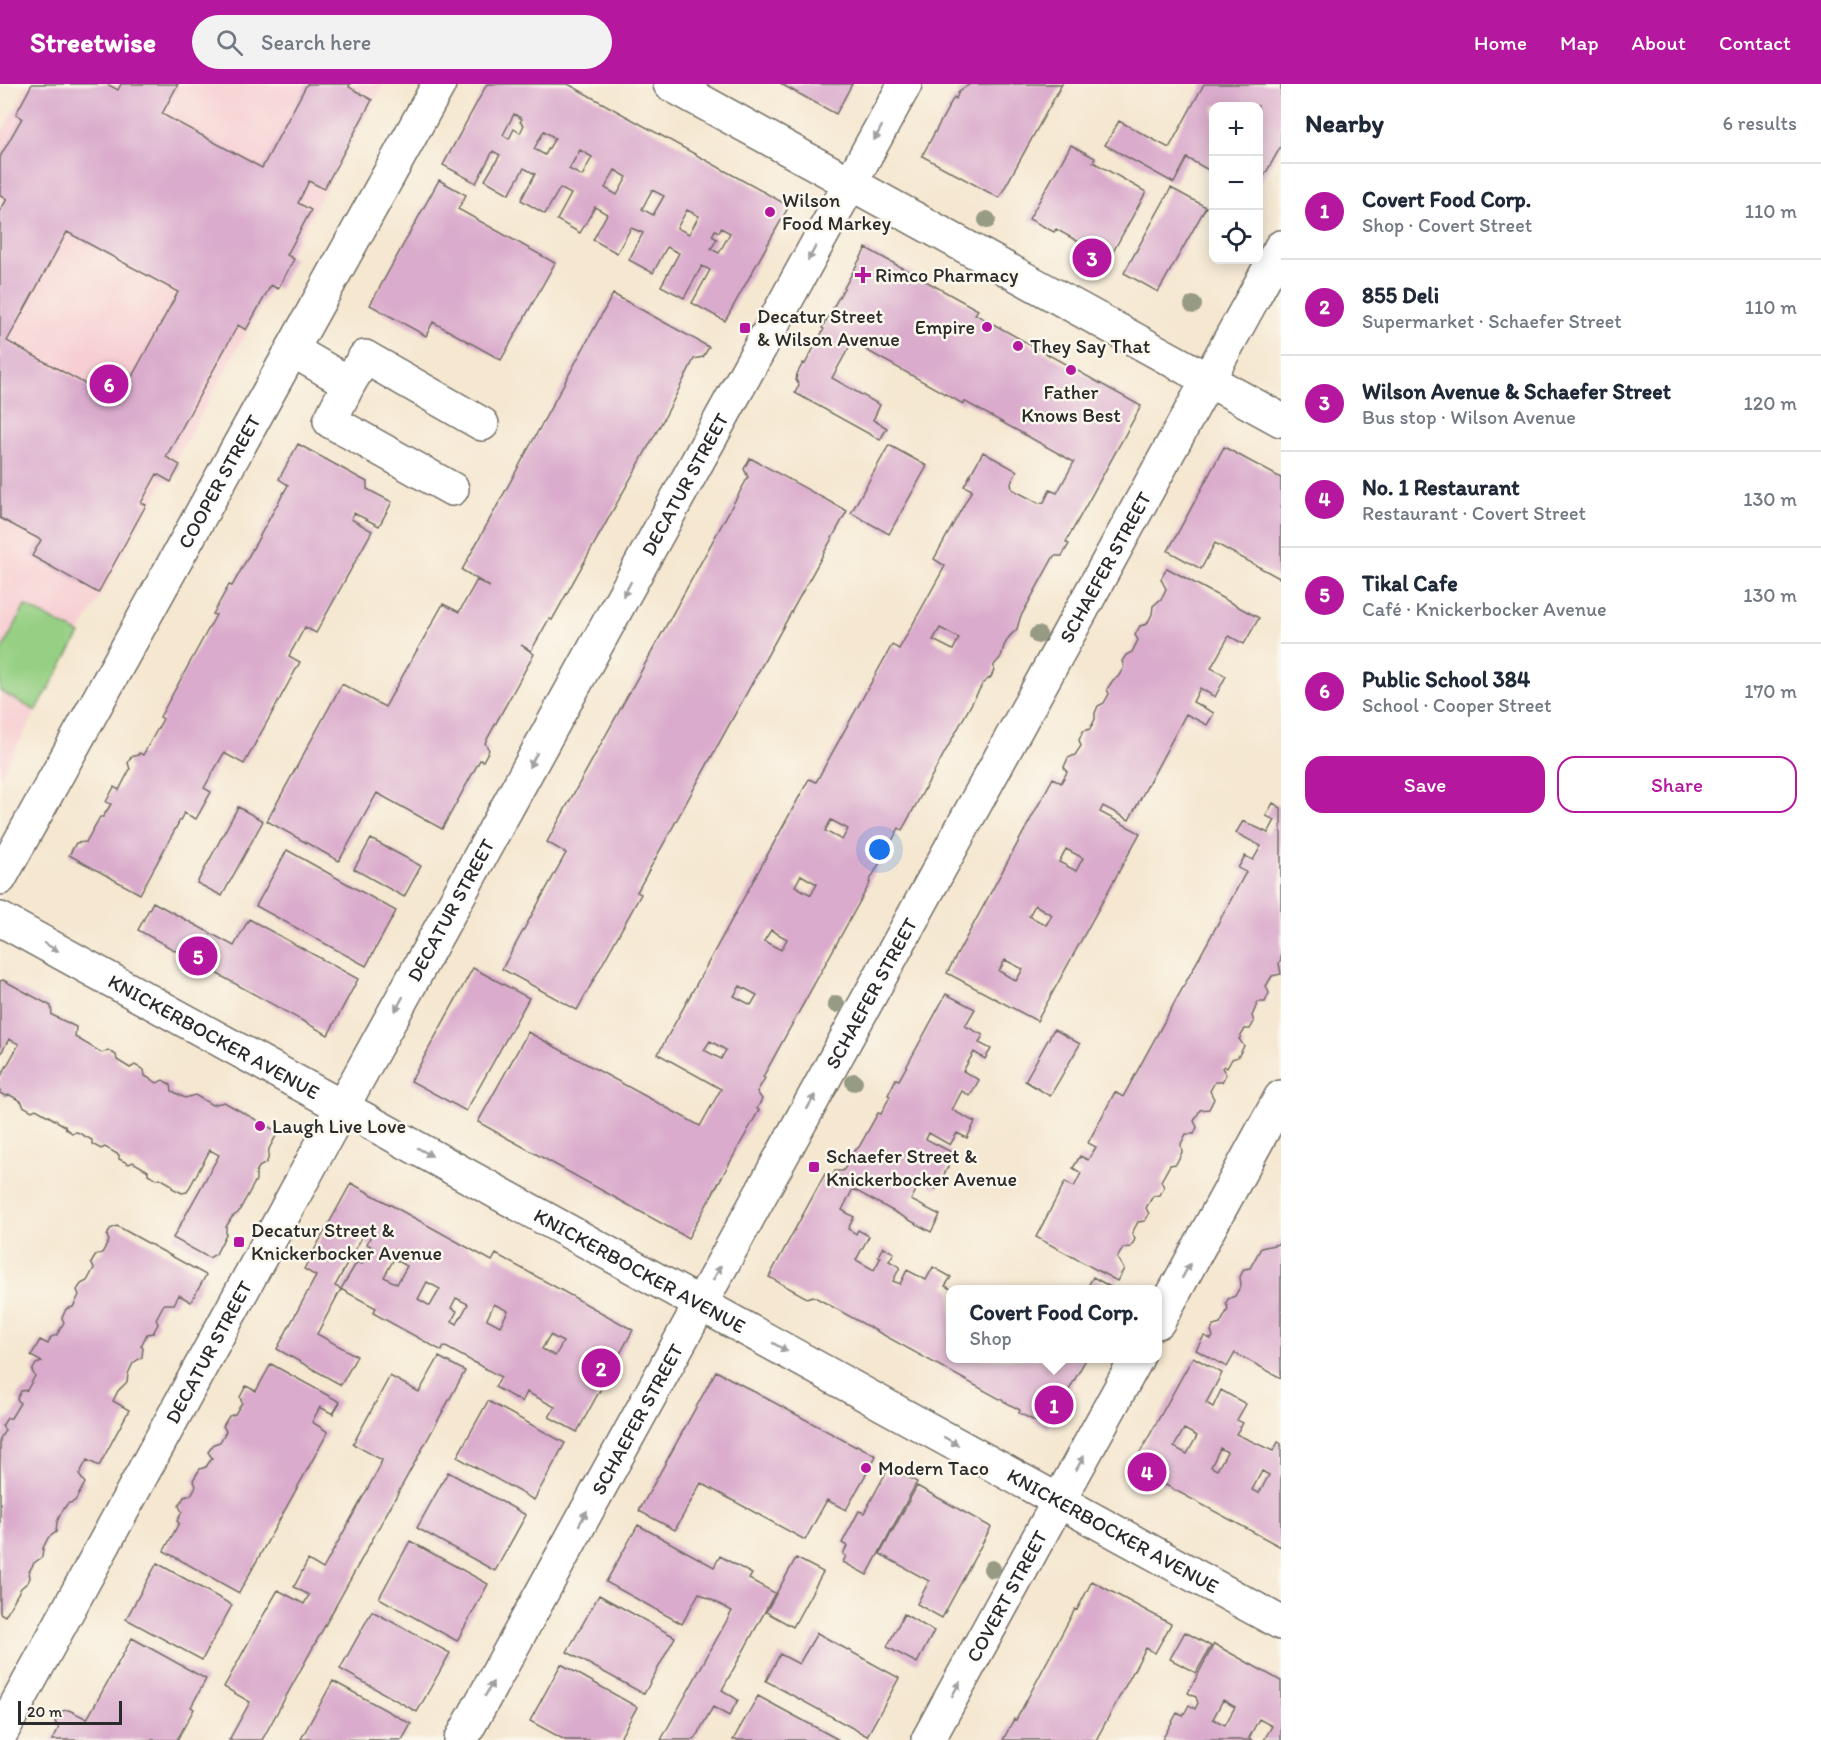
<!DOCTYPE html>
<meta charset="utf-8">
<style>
:root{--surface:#fff;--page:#f2f2f3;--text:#1f2937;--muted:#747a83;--line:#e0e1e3;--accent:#b5179e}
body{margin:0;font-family:Itim,sans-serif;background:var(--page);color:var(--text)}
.controls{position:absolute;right:18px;top:18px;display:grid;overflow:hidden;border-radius:12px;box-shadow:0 3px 15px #0003}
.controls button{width:54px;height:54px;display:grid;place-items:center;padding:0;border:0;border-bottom:2px solid var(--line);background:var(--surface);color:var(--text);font:30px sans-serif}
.scale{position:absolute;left:18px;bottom:15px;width:104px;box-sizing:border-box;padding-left:6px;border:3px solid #2b2b2b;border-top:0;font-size:16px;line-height:21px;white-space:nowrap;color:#2b2b2b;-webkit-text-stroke:4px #fbf7ec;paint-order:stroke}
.you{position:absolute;left:880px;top:766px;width:21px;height:21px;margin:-15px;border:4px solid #fff;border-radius:50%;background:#1a73e8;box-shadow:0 0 0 9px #1a73e833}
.badge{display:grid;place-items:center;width:39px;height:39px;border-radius:50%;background:var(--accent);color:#fff;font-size:20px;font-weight:700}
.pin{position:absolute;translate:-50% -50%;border:3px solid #fff;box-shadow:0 2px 6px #0006}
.popup{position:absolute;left:946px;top:1201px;width:216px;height:78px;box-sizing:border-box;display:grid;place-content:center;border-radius:12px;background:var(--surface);filter:drop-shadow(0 2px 4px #0005);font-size:20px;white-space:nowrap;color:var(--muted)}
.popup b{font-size:22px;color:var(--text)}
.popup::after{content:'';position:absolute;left:50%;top:100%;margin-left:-12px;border:12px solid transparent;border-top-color:var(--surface)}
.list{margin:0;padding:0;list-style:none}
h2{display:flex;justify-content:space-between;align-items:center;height:78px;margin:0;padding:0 24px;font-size:26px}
h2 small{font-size:20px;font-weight:400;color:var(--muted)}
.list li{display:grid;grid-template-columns:39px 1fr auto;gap:18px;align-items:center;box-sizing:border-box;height:96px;padding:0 24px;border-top:2px solid var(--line)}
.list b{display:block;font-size:22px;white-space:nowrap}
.list p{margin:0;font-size:20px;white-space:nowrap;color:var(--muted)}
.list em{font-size:20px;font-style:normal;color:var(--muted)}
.actions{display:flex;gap:12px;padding:18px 24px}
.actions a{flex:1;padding:14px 0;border:2px solid var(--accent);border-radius:18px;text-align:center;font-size:21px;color:var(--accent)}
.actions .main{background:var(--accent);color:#fff}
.icon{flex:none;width:33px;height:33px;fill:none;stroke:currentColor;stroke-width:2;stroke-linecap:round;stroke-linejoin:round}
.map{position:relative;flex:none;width:1281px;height:1656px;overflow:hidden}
header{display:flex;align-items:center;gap:36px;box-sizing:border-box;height:84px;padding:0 30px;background:var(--accent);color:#fff}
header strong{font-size:28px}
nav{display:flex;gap:33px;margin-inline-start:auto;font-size:21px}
.search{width:420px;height:54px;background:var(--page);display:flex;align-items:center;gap:15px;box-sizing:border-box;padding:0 21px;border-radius:33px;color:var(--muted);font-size:22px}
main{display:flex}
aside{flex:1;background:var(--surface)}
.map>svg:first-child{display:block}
</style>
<header>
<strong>Streetwise</strong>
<div class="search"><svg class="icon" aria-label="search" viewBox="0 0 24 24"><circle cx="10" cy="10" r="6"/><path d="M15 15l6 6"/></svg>Search here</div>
<nav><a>Home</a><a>Map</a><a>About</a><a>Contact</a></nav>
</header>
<main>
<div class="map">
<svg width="1281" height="1656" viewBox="0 0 1281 1656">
<rect width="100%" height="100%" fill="#fbf7ec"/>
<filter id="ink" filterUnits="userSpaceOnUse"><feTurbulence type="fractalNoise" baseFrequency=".0167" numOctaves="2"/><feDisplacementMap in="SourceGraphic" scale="12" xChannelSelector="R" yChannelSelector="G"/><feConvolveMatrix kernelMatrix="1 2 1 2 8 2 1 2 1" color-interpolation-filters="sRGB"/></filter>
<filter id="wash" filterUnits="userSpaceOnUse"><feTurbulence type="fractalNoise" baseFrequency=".008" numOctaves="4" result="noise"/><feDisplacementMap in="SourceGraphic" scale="24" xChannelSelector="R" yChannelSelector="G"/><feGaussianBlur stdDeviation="1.35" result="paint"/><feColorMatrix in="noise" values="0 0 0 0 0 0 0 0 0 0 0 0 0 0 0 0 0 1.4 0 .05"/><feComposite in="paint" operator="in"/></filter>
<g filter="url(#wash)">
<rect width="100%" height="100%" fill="#f5e7d0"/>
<path fill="#f7cfd3" d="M28 0H384L0 693V51Z"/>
<path fill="#96d084" stroke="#607e58" stroke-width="1.5" d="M25 522 80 550 36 627 0 607V570Z"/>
<g id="blocks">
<path fill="#daabcc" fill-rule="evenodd" d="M32 0H107L118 6 121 0H178L162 30 262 84 307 0H350L349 3 372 16 324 105 309 97 298 119 311 126 287 171 294 175 278 205 271 201 246 246 238 241 166 373 180 381 171 398 157 390 141 419 146 421 98 509 32 472 41 456 0 434V127L7 115 0 111V73L22 34 16 30ZM67 148 178 208 118 318 7 257Z
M487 0H568L789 122 725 237 692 219 710 186 702 182 684 214 661 202 679 169 667 163 653 189 629 176 643 149 631 144 617 169 593 156 607 130 595 123 580 149 557 136 571 110 560 104 545 130 521 116 535 90 524 84 509 110 485 96 500 71 493 67 476 99 443 81ZM514 30 522 35 520 38 524 41 520 49 514 45 509 55 503 51ZM544 47 555 54 545 71 534 65ZM580 66 592 73 582 92 569 85ZM615 86 627 93 617 111 605 104ZM652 106 664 112 653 131 642 125ZM687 126 699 132 689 150 677 144ZM721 144 730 149 719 169 711 165 717 155 712 152 715 146 719 148Z
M781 0H852L836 30Z
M970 0H1062L999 114 922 72 954 13 956 15 959 7Z
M1204 0H1281V62L1258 103V22H1214V89L1187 74 1174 99 1105 61 1119 37 1169 64Z
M1071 61 1095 74 1093 78 1146 108 1109 175 1056 145 1054 148 1029 135Z
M439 96 466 111 458 125 555 179 501 276 433 238 426 252 370 221Z
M1171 104 1206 123 1158 208 1124 189Z
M866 164 978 226 975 230 1141 322 1066 458 1069 460 1062 472H1054L1020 534 1017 545 1009 553 1004 562 1001 573 994 581V586L991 593 983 599 902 746 899 744 869 798 870 799 763 993 765 994 757 1008 762 1015 757 1025 759 1026 688 1154 478 1038 528 948 700 1042 721 1005 658 970 809 695 816 698 892 561 899 565 945 482 934 475 972 406 964 402 983 368 1017 387 1011 399 1012 405 1038 419 1044 418 1050 406 1057 409 1074 378 964 317 963 320 852 258 832 294 880 321 873 336 887 344 880 356 795 309 799 301 796 296 797 290 803 279 805 280 824 245 822 244ZM940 544 959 554 953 566 933 556ZM831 736 848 745 842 756 825 747ZM801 791 817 800 811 811 795 802ZM771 846 787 855 781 866 764 857ZM740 902 757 911 751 921 734 912ZM710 957 726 966 721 975 704 966Z
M613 210 709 263 703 273 694 275 667 329 552 536 549 535 531 567 521 561 534 570 485 659 489 666 483 677 480 676 442 745 377 709 339 777 267 737 342 600 385 623 443 520 459 528 477 496 490 503 462 486Z
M298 360 367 398V405L392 418 379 442 354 429 351 435 372 447 316 549 305 543 289 572 300 578 244 680 224 669 204 704 211 708 196 735 184 729 140 810 69 771 76 759 86 758 100 733H103L111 720 106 718 114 703 119 706 130 685 128 679 131 673 138 671 139 669 143 671 163 635 160 633 216 531 213 530 229 501 232 502 288 401 279 395Z
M889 361 927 382 889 450 851 429Z
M1224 363 1281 394V495L1215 459 1201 485 1168 467Z
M750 374 847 427 637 808 641 810 577 926 502 885 566 769 547 758 748 393 744 385Z
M1167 484 1259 534 1244 560 1229 552 1211 584 1226 592 1215 613 1200 604 1193 618 1214 629 1207 641 1186 630 1129 736 1103 722 1100 728 1140 749 1037 937 947 889 1053 694 1061 699 1067 688 1064 683 1068 674 1075 671 1081 662 1079 656 1083 647 1090 645 1095 635V629L1098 622 1104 619 1109 610 1107 605 1113 596 1118 593 1124 583 1122 577 1126 571 1132 568 1138 556 1135 551 1140 542 1147 540 1152 530 1153 522 1161 515 1166 505 1161 495ZM1066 765 1083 774 1076 787 1059 778ZM1035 821 1052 831 1046 841 1029 832ZM1005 876 1023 885 1016 897 999 887Z
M1273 719 1281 724V875L1279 879 1281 890 1272 892 1266 902 1269 909 1265 918H1258L1252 932 1254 938 1250 945H1245L1239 955 1244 962 1238 973 1232 975 1227 984 1224 982 1222 984 1226 990 1222 998H1215L1210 1007 1214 1015 1209 1025 1200 1026 1194 1037 1197 1043 1194 1050H1186L1181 1060 1182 1068 1176 1080 1170 1081 1161 1097 1164 1103 1160 1111 1153 1112 1146 1124 1149 1130 1145 1137 1138 1138 1132 1149 1135 1155 1131 1163 1123 1164 1117 1174 1124 1185 1117 1197 1036 1153 1065 1098 1074 1103 1081 1089 1073 1084 1080 1072 1088 1076 1096 1063 1088 1059 1115 1008 1123 1013 1246 788 1238 784 1245 772 1253 776 1261 762 1236 749 1243 737 1268 749 1275 736 1266 732Z
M238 723 263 737 222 812 197 799Z
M371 755 421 782 404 813 354 785Z
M287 766 396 827 366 882 256 822Z
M153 818 234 862 249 835 358 895 328 951 138 846Z
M473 884 529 914 466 1027 411 997Z
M3 896 51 922 52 931 76 943 75 953 102 969 108 966 116 971 117 976 130 984 135 981 144 986 145 992 157 999 163 996 171 1001 172 1007 185 1014 195 1011 212 1021 224 1018 278 1048 269 1065 268 1075 266 1079 259 1083 256 1088V1096L238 1129 232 1133 226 1143V1150L216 1170 209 1174 173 1154 219 1071 210 1066 187 1108 182 1109 172 1104V1101L160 1094 156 1095 148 1090V1087L133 1078 129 1080 119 1075V1071L105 1063 101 1065 92 1060V1056L77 1048 72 1049 66 1045 65 1042 50 1033 36 1025 32 1027 23 1022 22 1018 10 1011 5 1012 0 1009V994L19 960 9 955 0 971V897Z
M946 910 975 925 965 942 983 951 979 959 991 965 985 975 974 968 963 987 979 996 970 1012 962 1007 952 1026 975 1038 967 1054 957 1049 950 1061 929 1049 926 1055 955 1070 936 1105 921 1097 911 1116 940 1131 931 1148 853 1105 842 1126 854 1133 848 1145 856 1150 858 1146 869 1152 856 1176 874 1186 881 1173 878 1172 883 1163 894 1169 889 1177 900 1183 893 1197 900 1200 907 1186 926 1196 933 1183 951 1193 945 1202 951 1205V1275H1086L1048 1344 1019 1329 1020 1326 813 1212 807 1214 769 1193 825 1090 832 1093 835 1087H843L847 1081 846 1076 849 1071 859 1063 878 1029 881 1030 890 1012 888 1011 896 995 899 996 909 978Z
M1054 945 1080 960 1050 1012 1025 997Z
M351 1099 492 1177 496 1170 633 1246 577 1348 549 1333 555 1323 527 1308 522 1318 495 1303 501 1293 444 1262 442 1267 373 1229 376 1224 341 1205 317 1250 357 1272 341 1301 277 1265 316 1192 304 1185ZM366 1146 372 1149 367 1160 372 1163 362 1180 357 1178 341 1205 335 1202ZM394 1175 407 1182 397 1200 384 1193ZM427 1198 440 1205 430 1222 418 1215ZM456 1214 468 1220 457 1240 452 1237 457 1227 451 1224ZM494 1220 508 1227 500 1242 487 1235ZM550 1251 563 1258 555 1272 542 1265Z
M117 1142 206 1191 191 1218 179 1211 174 1220H164L156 1235 158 1240 153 1249 147 1250 141 1262 143 1264 142 1273 133 1279 128 1290 127 1298 118 1307 113 1317 129 1326 99 1382 87 1376 79 1391 85 1399 75 1417 67 1420 61 1429 57 1438 56 1448 48 1454 43 1464 42 1473 34 1479 29 1488 30 1494 28 1498 21 1504 5 1532 0 1529V1355L5 1346 2 1342 7 1334H11L20 1319 17 1315 21 1307 27 1306 35 1292 32 1287 36 1280 42 1278 31 1272 40 1256 48 1260 51 1253 57 1251 64 1238 62 1234 66 1225 73 1223 79 1211 77 1206 81 1200 87 1197 94 1184 91 1179 96 1171 102 1169 109 1157 107 1152 110 1145Z
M1281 1154V1294L1235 1269 1227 1283 1196 1266 1204 1252 1211 1255 1213 1253 1211 1247 1213 1242 1220 1240 1228 1225 1226 1219 1228 1215 1235 1212 1241 1201 1240 1193 1244 1185 1250 1184 1261 1164 1278 1160Z
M1093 1193 1116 1206H1086Z
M439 1273 465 1287 262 1656H229L250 1618 224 1603 264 1530 278 1506 304 1520 309 1511 294 1503 308 1476 323 1485 379 1384 382 1376 353 1360 390 1292 419 1308Z
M1193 1273 1222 1289 1206 1319 1213 1323 1221 1306 1246 1320 1237 1336 1243 1339 1236 1350 1273 1367 1278 1358 1281 1360V1463L1132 1383ZM1184 1345 1197 1352 1187 1370 1174 1363ZM1220 1364 1227 1368 1217 1386 1211 1383ZM1262 1387 1269 1391 1259 1409 1252 1406Z
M271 1280 340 1318 333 1330 320 1323 312 1338 328 1348 239 1509 164 1467 179 1439 177 1437 182 1428 179 1422 184 1413 191 1411 196 1402 193 1396 200 1385 206 1383 212 1374 208 1368 214 1360 220 1358 226 1347 223 1342 229 1332 235 1330 242 1319 240 1313 246 1302 256 1307Z
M716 1287 856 1363 857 1361 876 1372 846 1426 827 1416 805 1456 701 1399 675 1446 639 1427Z
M488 1317 565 1359 534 1416 457 1373Z
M889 1383 917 1398 867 1491 843 1478 846 1472 843 1470 847 1462 842 1459 859 1427 864 1429Z
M448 1388 526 1431 495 1487 417 1444Z
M917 1402 991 1443 942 1534 917 1520 929 1497 880 1470Z
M638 1441 714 1483 720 1472 752 1490 749 1495 775 1509 722 1606 738 1616 729 1632 713 1623 694 1656H661L732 1527 699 1509 682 1540 606 1498Z
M410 1457 488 1500 457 1557 379 1514Z
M796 1474 823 1488 793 1543 766 1528Z
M157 1479 232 1521 202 1576 126 1535Z
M1092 1497 1171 1540 1155 1569 1146 1564 1096 1656H1003L1014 1635 1016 1636 1075 1525 1077 1526Z
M599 1511 675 1553 644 1610 567 1568Z
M372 1527 450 1569 417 1628 340 1585Z
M904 1530 934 1547 917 1579 887 1563Z
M1185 1548 1211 1562 1196 1589 1170 1575Z
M817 1549 899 1594 867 1652 766 1597 780 1570 799 1580Z
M132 1554 206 1595 191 1623 194 1625 177 1656H52L59 1644 55 1638 61 1627 69 1626 87 1635Z
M1214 1560 1281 1597V1656H1264L1272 1642 1259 1635 1249 1654 1252 1656H1162L1177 1629 1183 1632 1189 1621 1195 1625 1198 1619 1196 1613 1188 1609ZM1223 1616 1235 1623 1225 1641 1213 1635Z
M561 1580 637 1623 619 1656H565L530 1637Z
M333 1597 411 1640 402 1656 301 1655Z
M758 1612 839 1656H733Z"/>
</g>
</g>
<g filter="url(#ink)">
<use href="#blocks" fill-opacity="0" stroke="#726d65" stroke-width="1.5"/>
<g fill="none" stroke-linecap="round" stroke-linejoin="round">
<defs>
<g id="minor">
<path d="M670 0 1281 336"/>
<path d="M292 266 349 299 330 337 452 405"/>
<path d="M349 299 365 273 482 340"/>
<path id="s1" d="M0 835 1281 1539"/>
<path d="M1158 1238 1281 1013"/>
<path id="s2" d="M0 1651 322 1060 905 0"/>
<path id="s3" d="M461 1656 1281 163"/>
<path id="s4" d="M928 1656 1137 1274"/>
</g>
<g id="major">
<path id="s5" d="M0 794 439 0"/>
</g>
</defs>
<use href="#minor" stroke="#726d65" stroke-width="36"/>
<use href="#major" stroke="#726d65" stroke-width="36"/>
<use href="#minor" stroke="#fff" stroke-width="33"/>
<use href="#major" stroke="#fff" stroke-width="33"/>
</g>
<g fill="#989b84">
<circle cx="987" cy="136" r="9"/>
<circle cx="1193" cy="221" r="9"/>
<circle cx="1038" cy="551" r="9"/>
<circle cx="836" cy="920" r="9"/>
<circle cx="854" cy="998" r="9"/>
<circle cx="992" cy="1485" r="9"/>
</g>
<defs><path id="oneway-solid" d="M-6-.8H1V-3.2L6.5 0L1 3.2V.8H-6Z" transform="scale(1.5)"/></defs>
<g fill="#a0a0a0">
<use href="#oneway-solid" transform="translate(878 49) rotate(119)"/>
<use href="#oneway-solid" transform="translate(812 169) rotate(119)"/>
<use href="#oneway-solid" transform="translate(627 505) rotate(119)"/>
<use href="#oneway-solid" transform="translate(533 676) rotate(119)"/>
<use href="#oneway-solid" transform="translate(51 863) rotate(29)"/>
<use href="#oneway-solid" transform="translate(399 920) rotate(119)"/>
<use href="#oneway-solid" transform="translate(811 1018) rotate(-61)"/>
<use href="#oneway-solid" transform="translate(425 1068) rotate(29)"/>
<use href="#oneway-solid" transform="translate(1186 1187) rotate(-61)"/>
<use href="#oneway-solid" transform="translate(717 1189) rotate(-61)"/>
<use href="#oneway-solid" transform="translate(780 1263) rotate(29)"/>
<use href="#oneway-solid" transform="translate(951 1357) rotate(29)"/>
<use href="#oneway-solid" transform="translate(1080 1379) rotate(-61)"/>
<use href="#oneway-solid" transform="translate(583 1434) rotate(-61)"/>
<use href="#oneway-solid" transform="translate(489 1605) rotate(-61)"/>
<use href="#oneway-solid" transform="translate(956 1605) rotate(-61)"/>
</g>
</g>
<g fill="#b5179e" stroke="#fbf7ec" stroke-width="2">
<circle cx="770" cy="128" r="6"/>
<path d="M860 182h6v6h6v6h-6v6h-6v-6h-6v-6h6z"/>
<circle cx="987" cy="243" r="6"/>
<rect x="739" y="238" width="12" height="12" rx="3"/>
<circle cx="1018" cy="262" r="6"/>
<circle cx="1071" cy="286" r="6"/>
<circle cx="260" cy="1042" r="6"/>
<rect x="808" y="1077" width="12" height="12" rx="3"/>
<rect x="233" y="1152" width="12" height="12" rx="3"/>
<circle cx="866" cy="1384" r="6"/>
</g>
<g text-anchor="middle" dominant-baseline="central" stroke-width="5" stroke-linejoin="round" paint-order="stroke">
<g font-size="20" fill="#2b2b2b" stroke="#fbf7ec" text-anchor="start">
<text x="782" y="116">Wilson<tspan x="782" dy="23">Food Markey</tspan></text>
<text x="875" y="191">Rimco Pharmacy</text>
<text x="757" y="232">Decatur Street<tspan x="757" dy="23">&amp; Wilson Avenue</tspan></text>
<text x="975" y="243" text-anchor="end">Empire</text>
<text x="1030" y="262">They Say That</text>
<text x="1071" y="308" text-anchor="middle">Father<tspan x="1071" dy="23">Knows Best</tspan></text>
<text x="272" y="1042">Laugh Live Love</text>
<text x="826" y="1072">Schaefer Street &amp;<tspan x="826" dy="23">Knickerbocker Avenue</tspan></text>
<text x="251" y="1146">Decatur Street &amp;<tspan x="251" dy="23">Knickerbocker Avenue</tspan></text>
<text x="878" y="1384">Modern Taco</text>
</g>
<g font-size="20" fill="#2b2b2b" stroke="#fbf7ec">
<text stroke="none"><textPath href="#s5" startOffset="453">COOPER STREET</textPath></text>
<text stroke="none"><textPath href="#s2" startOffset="1426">DECATUR STREET</textPath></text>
<text stroke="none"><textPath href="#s3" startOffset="1338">SCHAEFER STREET</textPath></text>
<text stroke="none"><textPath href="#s2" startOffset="940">DECATUR STREET</textPath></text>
<text stroke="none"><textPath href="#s3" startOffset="852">SCHAEFER STREET</textPath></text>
<text stroke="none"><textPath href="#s1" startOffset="244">KNICKERBOCKER AVENUE</textPath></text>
<text stroke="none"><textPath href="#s1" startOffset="730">KNICKERBOCKER AVENUE</textPath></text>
<text stroke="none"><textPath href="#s2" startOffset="436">DECATUR STREET</textPath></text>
<text stroke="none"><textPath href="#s3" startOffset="366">SCHAEFER STREET</textPath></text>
<text stroke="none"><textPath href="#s1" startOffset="1270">KNICKERBOCKER AVENUE</textPath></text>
<text stroke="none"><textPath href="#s4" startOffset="164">COVERT STREET</textPath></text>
</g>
</g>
</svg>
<div class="controls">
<button>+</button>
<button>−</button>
<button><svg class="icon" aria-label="locate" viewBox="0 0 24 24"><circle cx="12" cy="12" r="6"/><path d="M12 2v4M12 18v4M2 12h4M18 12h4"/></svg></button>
</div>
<div class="scale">20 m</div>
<div class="you"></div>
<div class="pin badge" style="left:1054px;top:1321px">1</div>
<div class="popup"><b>Covert Food Corp.</b>Shop</div>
<div class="pin badge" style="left:601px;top:1284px">2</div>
<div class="pin badge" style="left:1092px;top:174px">3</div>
<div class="pin badge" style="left:1147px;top:1388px">4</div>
<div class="pin badge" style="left:198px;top:872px">5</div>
<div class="pin badge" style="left:109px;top:300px">6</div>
</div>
<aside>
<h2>Nearby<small>6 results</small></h2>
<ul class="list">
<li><span class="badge">1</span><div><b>Covert Food Corp.</b><p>Shop · Covert Street</p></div><em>110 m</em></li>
<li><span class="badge">2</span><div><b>855 Deli</b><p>Supermarket · Schaefer Street</p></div><em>110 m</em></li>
<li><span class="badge">3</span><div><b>Wilson Avenue &amp; Schaefer Street</b><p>Bus stop · Wilson Avenue</p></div><em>120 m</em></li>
<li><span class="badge">4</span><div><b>No. 1 Restaurant</b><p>Restaurant · Covert Street</p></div><em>130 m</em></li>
<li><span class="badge">5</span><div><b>Tikal Cafe</b><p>Café · Knickerbocker Avenue</p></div><em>130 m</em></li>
<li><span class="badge">6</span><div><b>Public School 384</b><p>School · Cooper Street</p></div><em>170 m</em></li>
</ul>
<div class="actions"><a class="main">Save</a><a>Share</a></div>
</aside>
</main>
